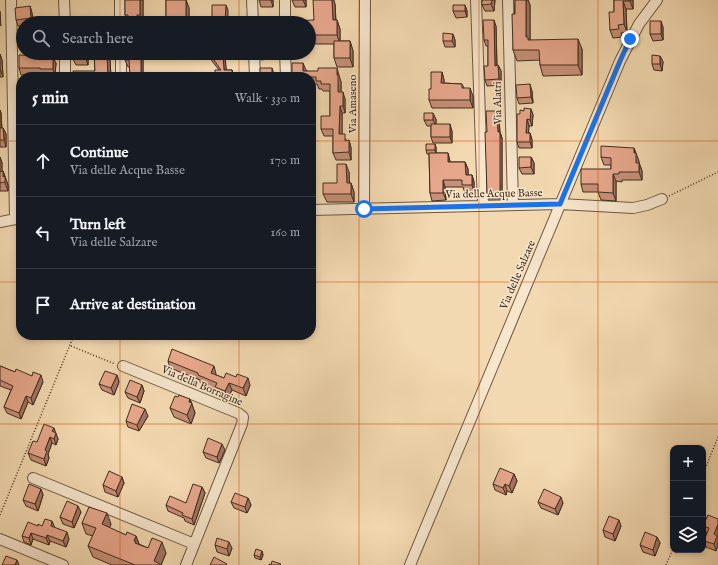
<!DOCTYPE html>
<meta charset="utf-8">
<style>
:root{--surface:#171b24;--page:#20242c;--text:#f1f3f6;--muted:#9ea1a6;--line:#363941}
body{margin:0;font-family:"IM FELL English",serif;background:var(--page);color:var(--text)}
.controls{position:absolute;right:12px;bottom:12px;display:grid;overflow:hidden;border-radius:8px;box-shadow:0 2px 6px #0003}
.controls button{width:36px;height:36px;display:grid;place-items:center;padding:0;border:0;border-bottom:1px solid var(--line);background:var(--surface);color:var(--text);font:20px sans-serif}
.stop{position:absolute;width:12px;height:12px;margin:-9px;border:3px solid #1a73e8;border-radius:50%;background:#fff}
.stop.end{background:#1a73e8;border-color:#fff;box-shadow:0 1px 4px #0008}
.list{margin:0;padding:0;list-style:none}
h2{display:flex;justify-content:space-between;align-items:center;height:52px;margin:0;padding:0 16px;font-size:17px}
h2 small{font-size:13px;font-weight:400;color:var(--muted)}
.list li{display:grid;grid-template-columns:26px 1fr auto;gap:12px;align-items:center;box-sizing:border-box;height:72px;padding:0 16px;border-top:1px solid var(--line)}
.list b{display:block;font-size:15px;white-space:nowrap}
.list p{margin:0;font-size:13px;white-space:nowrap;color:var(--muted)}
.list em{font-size:13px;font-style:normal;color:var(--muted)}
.icon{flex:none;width:22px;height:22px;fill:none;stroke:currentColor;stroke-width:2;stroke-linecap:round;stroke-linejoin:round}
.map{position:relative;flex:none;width:718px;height:565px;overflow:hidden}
.search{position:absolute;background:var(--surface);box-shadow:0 2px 6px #0003;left:16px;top:16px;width:300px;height:44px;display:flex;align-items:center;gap:10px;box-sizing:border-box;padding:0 14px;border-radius:22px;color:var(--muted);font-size:15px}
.panel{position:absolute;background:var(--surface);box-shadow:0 2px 6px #0003;left:16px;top:72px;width:300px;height:268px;border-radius:16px}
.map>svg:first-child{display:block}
</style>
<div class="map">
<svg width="718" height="565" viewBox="0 0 718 565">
<rect width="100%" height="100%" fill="#f3d9b1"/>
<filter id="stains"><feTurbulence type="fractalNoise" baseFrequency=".005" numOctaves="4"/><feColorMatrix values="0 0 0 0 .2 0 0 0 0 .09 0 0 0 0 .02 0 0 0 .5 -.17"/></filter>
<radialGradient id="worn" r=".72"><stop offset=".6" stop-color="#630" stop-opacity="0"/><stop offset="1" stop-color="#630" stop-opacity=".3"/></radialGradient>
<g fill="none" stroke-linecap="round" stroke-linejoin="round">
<defs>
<path id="minor" d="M11 0 15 219
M64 0 65 23
M120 0V23
M252 0 253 23
M285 0V23
M476 0 483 206
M508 0 513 205
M65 53V77
M121 53V77
M254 53 255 77
M285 53 286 77
M364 209 365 0
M311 210 560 204 633 208 647 205 662 199
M0 222 21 218
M123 366 238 413 243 417 242 424 186 565
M33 478 194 544
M0 539 63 565
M410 565 620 61 639 24 657 0"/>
</defs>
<use href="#minor" stroke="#6d5742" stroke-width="12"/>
<path stroke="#402c1d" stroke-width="1.5" stroke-dasharray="1 2" stroke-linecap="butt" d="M669 196 718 172
M71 346 115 364
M703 474 718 437
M0 515 74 335
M666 565 673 549"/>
<use href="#minor" stroke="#f7e6cc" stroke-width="10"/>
</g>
<path fill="#c79078" stroke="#402c1d" d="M125 0H143V22H139V23H128L125 15Z
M166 0H186L189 8V23H167L166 19Z
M259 0H273V7H261Z
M292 0H306V7H295Z
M495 0 494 11H485L482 5Z
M515 0H528L530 5V40L582 49V75L543 76 540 65V60L517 61 513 50Z
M614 0H633V9H626L627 32 621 33 622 37 613 38 610 30 614 12Z
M335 4 336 20H337L340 29V41H350L353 51V67H337L334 58V44H309V23Z
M465 5 467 11V17L456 18 453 11Z
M30 6 32 13 33 23H23V26H18L16 20Z
M496 26 497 65H498L501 71V85L487 86 485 80 488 66V46H486L484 40Z
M663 27V40L653 41 650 34Z
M453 34 455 40V47H445L443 41Z
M88 53V65H76L73 59Z
M94 53H108L110 60 111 77H73L95 71Z
M125 53H143V77H130V67H128L125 60Z
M203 53H224L225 57 226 70H232L234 77H215L219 70 209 57 208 54H203Z
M258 53H267L268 59 261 60Z
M0 54 2 60 3 77H0Z
M49 56 56 63 55 76H42V74L21 75 19 68Z
M660 56 663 62 662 71 654 70 652 64Z
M306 70V71L339 76V78L341 82V92L345 99V113H342V134L347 141 349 140 351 148V160H336L333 153V136H324L321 129 330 116V91H323L322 89H319L317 84H311V77H292Z
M442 72 444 80V83L462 84 464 88 473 96V108H432L429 100 431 89Z
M532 91 533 103 519 104 517 98Z
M531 109 533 115 532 126H529L528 133H530L532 140V148H519L517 142 520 114 524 111Z
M0 110 1 113 2 128H3L6 134V147H0Z
M497 111 499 118 500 132 502 138V199H489L487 193V132Z
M436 119V124L452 131V143H433L431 137V126H427L424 120Z
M436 147V153H448L450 162H465L468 169V175H472L474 182V193H465L463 187H445L446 200 432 201 430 193 429 154H427L426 150Z
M634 148 642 171V180H622V182L616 181V201L601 200 598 192H583L581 184 611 169V165H604L601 157Z
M0 157 2 163V171H3L8 185V191H0Z
M531 157 534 163V174H522L519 168Z
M349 172V183H351L354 192V202H327L323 194 337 183Z
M100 335H108L107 338Z
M168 361 216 374V375L224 378 250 385 246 396 232 390 228 399 218 395 215 389 200 382V380L170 368Z
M0 366 15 372 32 376 43 382 33 405 28 402 21 419 7 413 4 407 11 390 0 386Z
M117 375 119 382 114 395 102 390 99 384Z
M142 385 144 391 140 403 128 398 125 392Z
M178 397 190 399 195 413 191 424 174 417 170 408Z
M148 416 139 431 128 427 126 421Z
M55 432 58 439 56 445 52 443 48 454 49 458 46 466 31 460 28 453 37 442Z
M225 450 219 463 206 458 203 452Z
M514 474 517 481 512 493 507 491 506 495 495 490 493 484Z
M122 477 124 483 118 497 105 492 103 485Z
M202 487 205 493 194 525 185 521 184 518 168 511 166 505 186 503Z
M41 489 43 495 38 511 26 506 23 500Z
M248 498 251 505 247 513 234 508 231 502Z
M538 502 563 503 558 515 541 508Z
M81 512 74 528 63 524 60 517Z
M708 515 718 538V545L716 551 706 547 704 541 707 533 706 532 703 526Z
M82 523 111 524 109 528 126 535 136 536 139 544 148 548 166 553 161 565H112L93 557 88 546 93 536 86 534Z
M38 526H42L55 528 69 539 66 547 50 541 49 545 33 539 31 545 24 542 22 536Z
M621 526 615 541 605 537 603 530Z
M657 537 660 543 655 556 643 552 640 545Z
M215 545 232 548 229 556 217 552Z
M262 551 263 555 261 560 255 558 254 555Z"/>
<path fill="#a27562" stroke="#402c1d" d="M140 0H143V22L140 15Z
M186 0 189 8V23H187L186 19Z
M271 0H273V7Z
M303 0H306V7Z
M332 0H334L335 4 336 29 333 20Z
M492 0H495L494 11 491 4Z
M526 0H528L530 5V42L526 37Z
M630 0H633V9L630 1Z
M623 1 626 9 627 32 624 24Z
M226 5 228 10V23H225Z
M465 5 467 11V17L465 11Z
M30 6 32 13 33 23 31 18Z
M0 11 1 26 0 24Z
M137 15 139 22V23H137Z
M337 20 340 29V44L337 35Z
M494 20 496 26 497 72 495 66Z
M661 21 663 27V40L661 34Z
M453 34 455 40V47L452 41Z
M578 39 582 49V75L578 65Z
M350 41 353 51V67L350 58Z
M85 53H88V65L86 59Z
M107 53 110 60 111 77H108V76Z
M141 53H143V77H141Z
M223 53H224L225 57 227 76 224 70Z
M265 53H267L268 59Z
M0 54 2 60 3 77 0 69Z
M660 56 663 62 662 71 660 64Z
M53 57 56 63 55 76 53 69Z
M303 63 306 70V77L303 71Z
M498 65 501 71V85L499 79Z
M272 68 274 74V77H272Z
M337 68 341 82V99L338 92Z
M232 70 234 76V77H232Z
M442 72 444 80V91L441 83Z
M530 84 532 91 533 103 531 97Z
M470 88 473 96V108L470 100Z
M343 92 345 99V113L343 106Z
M340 106 342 113V142L339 134Z
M531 109 533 115 532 126 530 120Z
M0 110 1 113 2 134 0 129Z
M497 111 499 118 500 138V132L502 138V199L500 193Z
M433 113 436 119V126L433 120Z
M527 119 529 126 528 140 526 133Z
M450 124 452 131V143L450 137Z
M3 128 6 134V147L4 140Z
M530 133 532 140V148L530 142Z
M349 140 351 148V160L349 152Z
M435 144 436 147V154L435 150Z
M634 148 639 161V171L636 163Z
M448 153 450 161V169L448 162Z
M0 157 2 163V180L0 173Z
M531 157 534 163V174L531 167Z
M465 162 468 169V182L466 175Z
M639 163 642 171V180L639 172Z
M346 164 349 172 350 192 347 183Z
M3 171 8 185V191L3 177Z
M613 174 616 181V201L613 193Z
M472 175 474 182V193L472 185Z
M443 180 445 187 446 200 443 193Z
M351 183 354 192V202L351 194Z
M214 366 216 374 214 380 211 373Z
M41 375 43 382 33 405 31 398Z
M117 375 119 382 114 395 111 388Z
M248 378 250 385 246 396 243 388Z
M229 383 232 390 228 399 225 391Z
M142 385 144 391 140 403 137 397Z
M26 396 28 402 21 419 19 413Z
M190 399 195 413 191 424 187 415 189 402Z
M145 409 148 416 139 431 137 425Z
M54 428 58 439 56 445 54 439 52 431Z
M50 437 52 443 48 454 49 458 46 466 44 459 45 450Z
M222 444 225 450 219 463 217 457Z
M514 474 517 481 512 493 509 486Z
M122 477 124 483 118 497 116 491Z
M505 484 507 491 506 495 503 488Z
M202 487 205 493 194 525 192 519Z
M41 489 43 495 38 511 35 504Z
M561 497 563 503 558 515 555 509Z
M248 498 251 505 247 513 245 507Z
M78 506 81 512 74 528 72 522Z
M107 513 111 524 106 536 102 524Z
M619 520 621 526 615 541 613 534Z
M52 521 55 528 51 526Z
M718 524V545L716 551 714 544V534Z
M67 532 69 539 66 547 63 541Z
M31 533 33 539 31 545 29 538Z
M47 535 50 541 49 545 46 538Z
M136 536 140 547 139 550 134 541Z
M657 537 660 543 655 556 653 550Z
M162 542 166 553 161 565H156L154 561Z
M229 542 232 548 229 556 227 549Z
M262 551 263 555 261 560 260 557Z
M17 560 19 565H15Z"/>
<path fill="#e7a78c" stroke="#402c1d" d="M125 0H140V15H137V23H128V15H125Z
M166 0H186V19H166Z
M313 0H332L333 20H337V35H309V23H288V21L314 20Z
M482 0H492L491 4 482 5Z
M515 0H526V37H528V40L578 39V65H540L539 50H513L512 14H515Z
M614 0H630V1H623L624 24 618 25 619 29 610 30 609 12H614Z
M212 5H226L225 23H212Z
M453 5H465V11H453Z
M30 6 31 18 16 20 15 8Z
M483 20H494L495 66 498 65 499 79 485 80 484 66H488V40H484Z
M73 21H84V23H73Z
M650 21H661V34H650Z
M443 33 453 34 452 41H443Z
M334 41H350V58H334Z
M73 53H85L86 59H73Z
M94 53H107L108 76 73 77V71H95Z
M125 53H141V77H130L129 60H125Z
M209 53H223L224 70H232V77H215V70H221Z
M19 55 49 56V57H53V69H40V68H19Z
M652 55 660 56V64H652Z
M292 63H303V71H318V68H337V75H338V92H343V106H340L339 134H345V141L349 140V152L333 153V129H321V116H330V84H321V81H316V77H292Z
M260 68H272V77H260Z
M431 72H442L441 83 462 84V88H470V100H429V89H431Z
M530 84 531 97 517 98 516 85Z
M524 108 531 109 530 120 527 119 526 133H530V142H517V114H520V110L524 111Z
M486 111H497L498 132H500V193H487L485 132H487Z
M424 113H433V120H424Z
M431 124H450V137H431Z
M0 128H3L4 140H0Z
M20 135H21V148Z
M426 144H435V150H426Z
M601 146 634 148V153H636V163H639V172H619V174H613V193L598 192V184H581V169H611V158L601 157Z
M429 153H448V162H465L466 175H472V185H462V180H443V193H430Z
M519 157H531V167L519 168Z
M337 164H346L347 183H351V194H323V183H337Z
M3 171V177L5 176V182L0 183V172Z
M172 349 214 366 211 373 224 378 226 373 236 377 237 374 248 378 243 388 229 383 225 391 215 387 217 383 198 375V373L168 361Z
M0 366 15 372 16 369 32 376 33 372 41 375 31 398 26 396 19 413 4 407 13 386 0 380Z
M105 371 117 375 111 388 99 384Z
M130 380 142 385 137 397 125 392Z
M179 395 190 399 189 402 192 403 187 415 170 408 175 396 178 397Z
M132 404 145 409 137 425 126 421Z
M44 424 54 428 52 431 56 433 54 439 50 437 45 450 47 451 44 459 28 453 33 441 37 442Z
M208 438 222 444 217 457 203 452Z
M500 468 514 474 509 486 505 484 503 488 493 484Z
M109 471 122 477 116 491 103 485Z
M29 484 41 489 35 504 23 500Z
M193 484 202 487 192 519 182 515 183 513 166 505 170 496 186 503Z
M544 489 561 497 555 509 538 502Z
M235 493 248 498 245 507 231 502Z
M67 501 78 506 72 522 60 517Z
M89 507 107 513 102 524 126 535 127 532 136 536 134 541H136L135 543 148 548 152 538 162 542 154 561 160 564V565H135L88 546 96 528 82 523Z
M708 515 718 519V524L714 534 717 536 714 544 704 541 709 528 703 526Z
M609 516 619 520 613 534 603 530Z
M45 519 52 521 51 526 67 532 63 541 47 535 46 538 31 533 29 538 22 536 28 522 38 526V524L42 526Z
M645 532 657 537 653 550 640 545Z
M217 538 229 542 227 549 215 545Z
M256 549 262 551 260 557 254 555Z
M6 556 17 560 15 565H2Z
M214 557 227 564 226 565H210Z
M272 561 281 564 280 565H269V564L271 565Z"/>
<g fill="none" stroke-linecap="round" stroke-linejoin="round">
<path stroke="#1a73e8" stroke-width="5" d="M364 209 560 204 620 61 630 39"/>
</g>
<path fill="none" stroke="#cf520f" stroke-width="1" stroke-opacity="0.55" d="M120 0V23M239 0V23M359 0V565M479 0V565M598 0V565M120 53V77M239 53V77M0 141H21M311 141H718M0 282H21M311 282H718M120 335V565M239 335V565M0 424H718"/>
<g text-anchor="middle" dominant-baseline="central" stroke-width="3" stroke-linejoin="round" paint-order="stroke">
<g font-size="11" fill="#402c1d" stroke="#f7e6cc">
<text transform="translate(498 103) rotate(-91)">Via Alatri</text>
<text transform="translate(353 104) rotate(-90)">Via Amaseno</text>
<text transform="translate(494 194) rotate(-1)">Via delle Acque Basse</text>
<text transform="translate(518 275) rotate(-67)">Via delle Salzare</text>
<text transform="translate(202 386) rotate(23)">Via della Borragine</text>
</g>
</g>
<rect width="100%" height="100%" filter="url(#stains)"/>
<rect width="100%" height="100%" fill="url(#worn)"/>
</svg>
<div class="controls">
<button>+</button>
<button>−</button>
<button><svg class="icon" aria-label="layers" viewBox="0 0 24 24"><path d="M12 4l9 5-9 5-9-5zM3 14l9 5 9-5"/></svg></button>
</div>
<div class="stop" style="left:364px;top:209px"></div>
<div class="stop end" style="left:630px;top:39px"></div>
<div class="search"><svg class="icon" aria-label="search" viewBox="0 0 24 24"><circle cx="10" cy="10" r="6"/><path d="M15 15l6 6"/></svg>Search here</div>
<section class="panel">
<h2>5 min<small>Walk · 330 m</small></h2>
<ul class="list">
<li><svg class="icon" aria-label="ahead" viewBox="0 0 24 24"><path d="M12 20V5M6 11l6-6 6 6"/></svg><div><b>Continue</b><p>Via delle Acque Basse</p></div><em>170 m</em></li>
<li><svg class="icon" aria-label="left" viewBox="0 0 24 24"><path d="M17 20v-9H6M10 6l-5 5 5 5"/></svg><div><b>Turn left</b><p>Via delle Salzare</p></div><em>160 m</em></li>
<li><svg class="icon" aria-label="arrive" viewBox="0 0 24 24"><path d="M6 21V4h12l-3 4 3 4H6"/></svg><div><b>Arrive at destination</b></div></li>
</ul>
</section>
</div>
